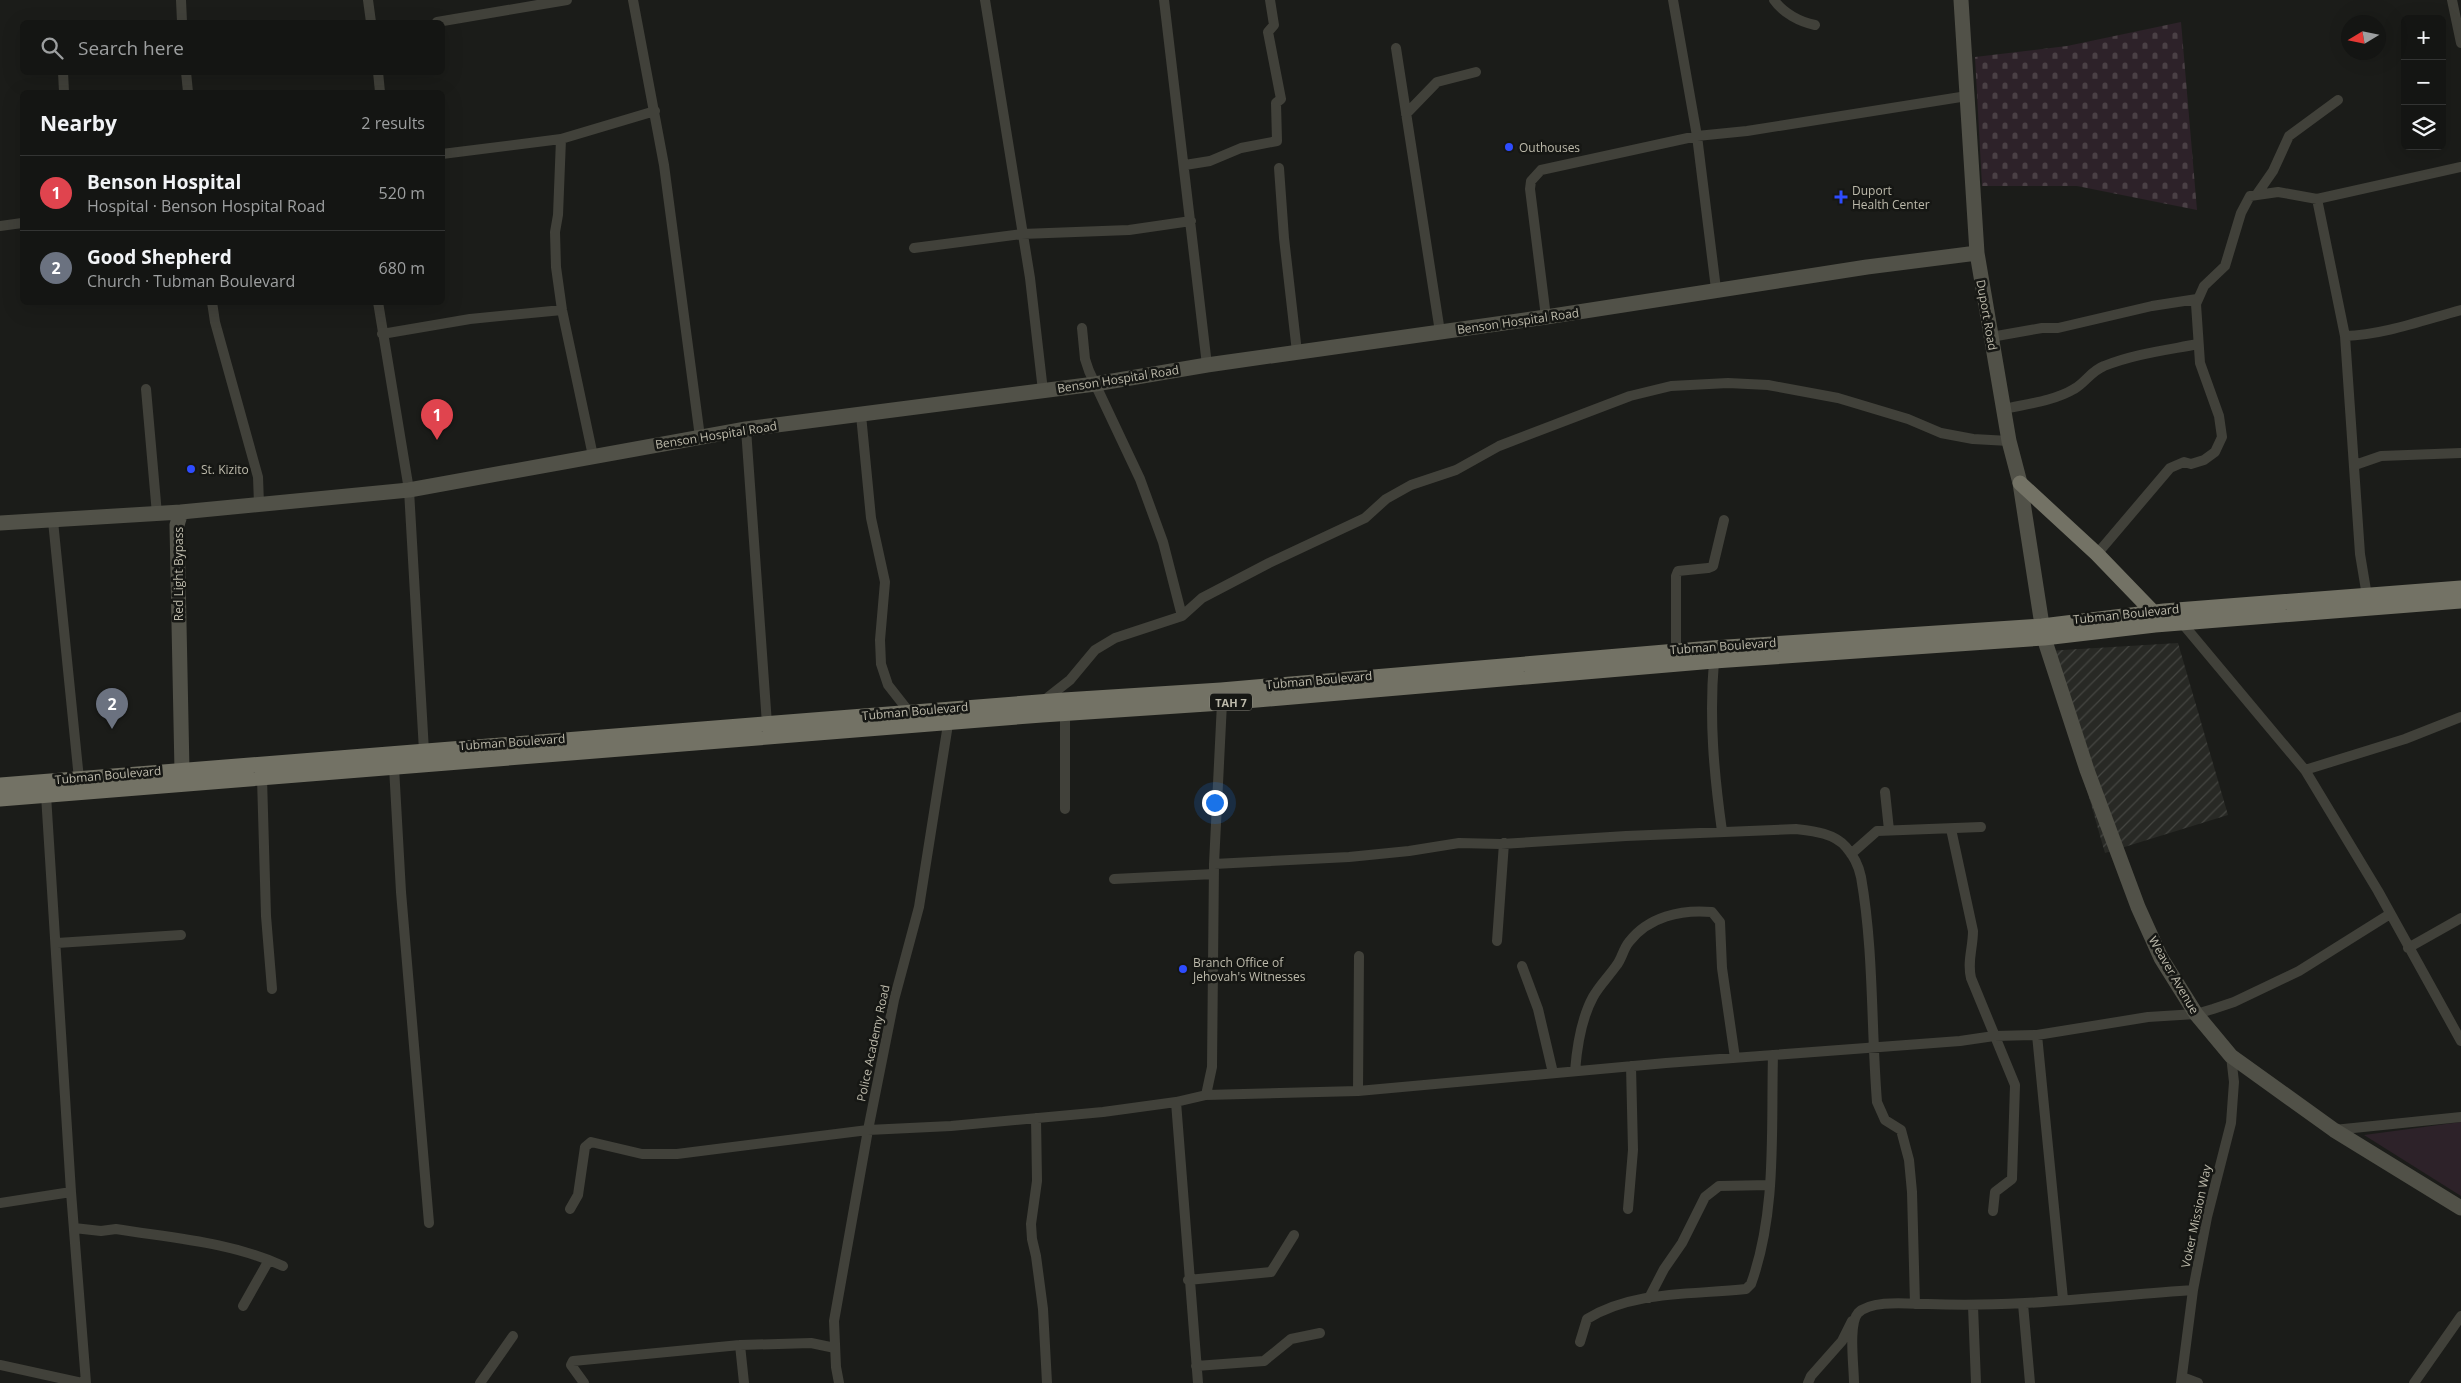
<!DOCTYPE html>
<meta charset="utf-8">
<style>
:root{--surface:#141513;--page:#1d1e1c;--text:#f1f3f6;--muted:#9d9fa0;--line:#333433;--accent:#db2777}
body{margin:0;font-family:"Open Sans",sans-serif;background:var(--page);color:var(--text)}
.controls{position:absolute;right:15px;top:15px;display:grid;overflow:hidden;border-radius:8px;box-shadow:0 5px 20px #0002}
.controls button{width:45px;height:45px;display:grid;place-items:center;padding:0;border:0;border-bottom:1px solid var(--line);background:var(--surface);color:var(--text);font:25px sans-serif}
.compass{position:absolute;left:2341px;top:15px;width:45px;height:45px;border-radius:50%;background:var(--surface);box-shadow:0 5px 20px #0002;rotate:260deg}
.you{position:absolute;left:1214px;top:802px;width:18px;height:18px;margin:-12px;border:4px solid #fff;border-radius:50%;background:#1a73e8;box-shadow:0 0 0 8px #1a73e833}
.badge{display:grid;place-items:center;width:32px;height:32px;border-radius:50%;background:var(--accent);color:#fff;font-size:16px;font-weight:700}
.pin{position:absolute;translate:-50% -41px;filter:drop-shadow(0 1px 2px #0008)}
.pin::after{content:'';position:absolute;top:26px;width:18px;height:15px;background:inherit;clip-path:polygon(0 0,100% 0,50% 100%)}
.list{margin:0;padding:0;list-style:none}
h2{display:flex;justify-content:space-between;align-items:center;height:65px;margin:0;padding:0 20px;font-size:21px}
h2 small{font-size:16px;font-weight:400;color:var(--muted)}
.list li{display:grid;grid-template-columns:32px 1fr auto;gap:15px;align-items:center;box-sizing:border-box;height:75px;padding:0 20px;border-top:1px solid var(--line)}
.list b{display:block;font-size:19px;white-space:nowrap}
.list p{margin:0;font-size:16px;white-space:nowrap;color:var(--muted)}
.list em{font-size:16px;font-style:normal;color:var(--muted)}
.icon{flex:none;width:28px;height:28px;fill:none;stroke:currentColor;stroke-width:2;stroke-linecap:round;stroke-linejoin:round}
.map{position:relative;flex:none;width:2461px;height:1383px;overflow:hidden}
.search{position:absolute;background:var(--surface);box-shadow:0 5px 20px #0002;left:20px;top:20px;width:425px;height:55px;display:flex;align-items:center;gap:12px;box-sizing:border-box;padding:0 18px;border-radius:8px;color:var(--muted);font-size:19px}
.panel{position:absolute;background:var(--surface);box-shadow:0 5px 20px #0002;left:20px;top:90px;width:425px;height:215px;border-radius:8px}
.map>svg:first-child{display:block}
</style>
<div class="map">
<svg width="2461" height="1383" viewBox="0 0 2461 1383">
<defs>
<pattern id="industrial-furrows" width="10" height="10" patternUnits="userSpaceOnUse" patternTransform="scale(1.25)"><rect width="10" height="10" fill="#282925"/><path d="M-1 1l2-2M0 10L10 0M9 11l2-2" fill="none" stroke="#454642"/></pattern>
<pattern id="cemetery-stones" width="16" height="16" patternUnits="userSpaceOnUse" patternTransform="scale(1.25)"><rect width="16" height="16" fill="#2d2229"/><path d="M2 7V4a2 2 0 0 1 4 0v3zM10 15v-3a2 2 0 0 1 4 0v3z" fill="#4a4045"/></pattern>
</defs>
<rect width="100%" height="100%" fill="#1b1c19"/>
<path fill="url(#industrial-furrows)" d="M2178 643 2228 815 2105 853 2047 651Z"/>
<path fill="url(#cemetery-stones)" d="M2181 22 2197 210 2077 186H1982L1975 57 2067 46Z"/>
<path fill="#2d2229" d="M2461 1122V1196L2364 1135Z"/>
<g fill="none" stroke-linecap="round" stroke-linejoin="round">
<path stroke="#41413a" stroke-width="10" d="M181 0 182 22
M368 0 371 22
M633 0 664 165 700 437
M985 0 1030 278 1043 391
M1164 0 1207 365
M1673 0 1697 136 1716 289
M1774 0C1783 13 1800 22 1815 25
M2452 0 2461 43
M437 22 567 0
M1396 48 1440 332
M63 72 64 92
M186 72 188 92
M378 72 380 92
M1406 114 1437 82 1476 72
M561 139 558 215 555 232 556 267 562 310 593 456
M442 154 561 139 655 111
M1185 165 1210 161 1241 148 1277 141 1276 103 1281 99 1268 32 1274 25 1270 0
M1279 168 1284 238 1297 352
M2257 194 2273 171 2289 136 2338 100
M2317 199 2345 336C2383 335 2424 320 2461 310
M0 226 22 223
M914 248 1022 234 1129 230 1191 221
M212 302 215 322 258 477 259 504
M378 302 409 490 424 751
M1546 317 1530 189 1531 181 1541 170 1697 136 1747 131 1967 96
M1082 328 1085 359 1089 371 1140 479 1163 542 1182 616
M382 334 470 319 562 310
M2345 336 2360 554 2367 596
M1991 337 2042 328H2058L2152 306 2197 299
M146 389 157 514
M2004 409C2026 404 2054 401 2074 389 2085 383 2091 371 2104 366 2133 354 2167 350 2198 344
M861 415 871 518 885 582 880 640 881 664 888 685 910 713
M746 429 767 724
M2355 465 2381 456 2461 453
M53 521 79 779
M2097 554 2170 468 2184 462 2191 464 2204 460 2215 452 2222 437 2219 416 2200 363 2196 304 2204 286 2225 266 2241 213 2250 196 2278 192 2317 199 2461 167
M2182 623 2305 770 2378 891 2461 1041
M1676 652V576L1678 571 1708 568 1713 566 1724 520
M1714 661C1709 719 1714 774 1722 831
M1042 702 1070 680 1095 650 1115 638 1182 616 1202 598 1269 563 1365 518 1386 499 1411 485 1456 470 1499 446 1630 396 1671 386 1728 383 1768 385 1838 398 1908 419 1941 433 1973 439 2009 441
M1065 714V809
M394 767 401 892 429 1223
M2305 770 2405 739 2461 717
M262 778 266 916 272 989
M1885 792 1889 830
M46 795 71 1192 86 1383
M1951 829 1973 931C1973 948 1967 961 1971 978L2015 1085 2012 1179 1995 1192 1993 1211
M1851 854 1877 831 1981 827
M1214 864 1349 857 1409 851 1459 843 1501 844 1626 836 1796 829C1813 831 1834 833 1846 847 1853 855 1859 867 1861 877 1874 951 1871 1028 1877 1102L1885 1120 1901 1130 1909 1160 1912 1192 1915 1304
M1114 879 1214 874
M1497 941 1504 843
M57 943 181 935
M2408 948 2461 918
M1522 966 1538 1009 1553 1073
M2037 1035 2063 1299
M1575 1071C1577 1046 1581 1019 1593 997 1599 986 1609 976 1616 966 1622 959 1623 949 1629 942 1648 917 1681 909 1712 912L1720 922 1722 968 1735 1058
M1358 1091 1359 956
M1206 1095 1212 1067 1214 864 1222 703
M1176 1102 1198 1383
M1036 1118 1037 1181 1031 1224 1032 1239 1036 1256 1043 1309 1047 1383
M2334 1130 2461 1117
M0 1203 71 1192
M570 1209 578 1195 585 1147 591 1142 642 1154H677L868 1130 951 1126 1103 1112 1176 1102 1206 1095 1358 1091 1666 1063 1960 1041 1994 1036 2037 1035 2148 1017 2196 1014 2213 1009 2234 1002 2299 971 2390 914
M1628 1209 1633 1150 1631 1066
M74 1228 101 1231 116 1229C171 1238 231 1242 283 1266
M1188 1280 1271 1272 1294 1235
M1649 1298 1664 1269 1682 1243 1705 1197 1719 1186 1769 1185
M2023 1304 2030 1383
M243 1306 269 1260
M1973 1306 1976 1383
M1580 1342 1587 1319C1633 1290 1694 1295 1746 1289L1751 1284C1777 1212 1771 1130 1773 1055
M740 1345 744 1383
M0 1365 82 1383
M1196 1366 1264 1361 1291 1339 1320 1333
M2182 1377 2198 1383
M480 1383 513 1336
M584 1383 571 1365 573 1361 740 1345 811 1343 835 1348
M839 1383 836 1367 834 1321 868 1130 894 1000 919 907 949 718
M1808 1383 1811 1376 1842 1341 1852 1321
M1854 1383C1854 1367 1848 1324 1858 1313 1872 1299 1910 1304 1928 1304 2017 1308 2105 1296 2193 1290
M2181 1383 2193 1290 2207 1217 2231 1123 2234 1082 2231 1056
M2414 1383 2461 1316"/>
<path stroke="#515148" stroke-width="15" d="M1961 0 1977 253 2009 441 2020 483 2044 638 2087 770 2138 907 2161 958 2196 1014 2231 1056 2334 1130 2461 1208
M0 523 181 512
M182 771 177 525 181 512 409 490 746 429 1095 384 1207 365 1546 317 1867 267 1977 253"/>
<path stroke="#737265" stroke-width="15" d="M2020 483 2097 554 2153 612
M0 785 1064 700 1221 690 1712 648 2042 626 2164 611 2461 588
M0 799 1042 715 1222 703 1714 661 2044 638 2155 625 2461 601"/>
</g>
<g fill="#2e4cff" stroke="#161714" stroke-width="2">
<circle cx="1509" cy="147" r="5"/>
<path d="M1838.5 189.5h5v5h5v5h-5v5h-5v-5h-5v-5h5z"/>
<circle cx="191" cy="469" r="5"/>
<circle cx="1183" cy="969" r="5"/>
</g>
<g text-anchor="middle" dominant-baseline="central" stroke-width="5" stroke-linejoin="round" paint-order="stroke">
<rect fill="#161714" stroke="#8b897e" stroke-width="1" x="1210" y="693.5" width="42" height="17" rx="4"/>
<g font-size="11" font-weight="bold" fill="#bdbaab">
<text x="1231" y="702">TAH 7</text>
</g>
<g font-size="12" fill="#bdbaab" stroke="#161714" text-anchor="start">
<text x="1519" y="147">Outhouses</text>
<text x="1852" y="190">Duport<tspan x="1852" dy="14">Health Center</tspan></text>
<text x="201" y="469">St. Kizito</text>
<text x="1193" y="962">Branch Office of<tspan x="1193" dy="14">Jehovah's Witnesses</tspan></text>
</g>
<g font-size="12" fill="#bdbaab" stroke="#161714">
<text transform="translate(1987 315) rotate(80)">Duport Road</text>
<text transform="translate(1518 321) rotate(-8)">Benson Hospital Road</text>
<text transform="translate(1118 379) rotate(-9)">Benson Hospital Road</text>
<text transform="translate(716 435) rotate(-9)">Benson Hospital Road</text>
<text transform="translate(178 574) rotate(-90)">Red Light Bypass</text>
<text transform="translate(2126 614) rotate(-6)">Tubman Boulevard</text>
<text transform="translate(1723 646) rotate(-4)">Tubman Boulevard</text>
<text transform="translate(1319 680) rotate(-5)">Tubman Boulevard</text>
<text transform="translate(915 711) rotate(-5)">Tubman Boulevard</text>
<text transform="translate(512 742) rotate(-4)">Tubman Boulevard</text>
<text transform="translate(108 775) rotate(-5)">Tubman Boulevard</text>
<text transform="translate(2174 975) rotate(60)">Weaver Avenue</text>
<text transform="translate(873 1043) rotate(-78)">Police Academy Road</text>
<text transform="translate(2196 1216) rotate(-78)">Voker Mission Way</text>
</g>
</g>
</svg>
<div class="controls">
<button>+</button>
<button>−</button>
<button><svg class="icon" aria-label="layers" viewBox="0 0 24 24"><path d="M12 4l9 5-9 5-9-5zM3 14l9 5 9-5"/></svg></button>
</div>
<svg class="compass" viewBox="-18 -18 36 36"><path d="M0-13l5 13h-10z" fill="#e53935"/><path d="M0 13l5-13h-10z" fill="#9d9fa0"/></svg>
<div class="you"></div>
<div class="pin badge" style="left:437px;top:440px;background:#e0444e">1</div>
<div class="pin badge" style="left:112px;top:729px;background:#6b7280">2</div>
<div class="search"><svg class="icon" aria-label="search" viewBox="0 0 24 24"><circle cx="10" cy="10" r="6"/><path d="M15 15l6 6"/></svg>Search here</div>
<section class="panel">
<h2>Nearby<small>2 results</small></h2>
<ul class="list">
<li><span class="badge" style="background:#e0444e">1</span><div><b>Benson Hospital</b><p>Hospital · Benson Hospital Road</p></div><em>520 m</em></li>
<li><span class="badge" style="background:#6b7280">2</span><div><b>Good Shepherd</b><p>Church · Tubman Boulevard</p></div><em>680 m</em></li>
</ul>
</section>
</div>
